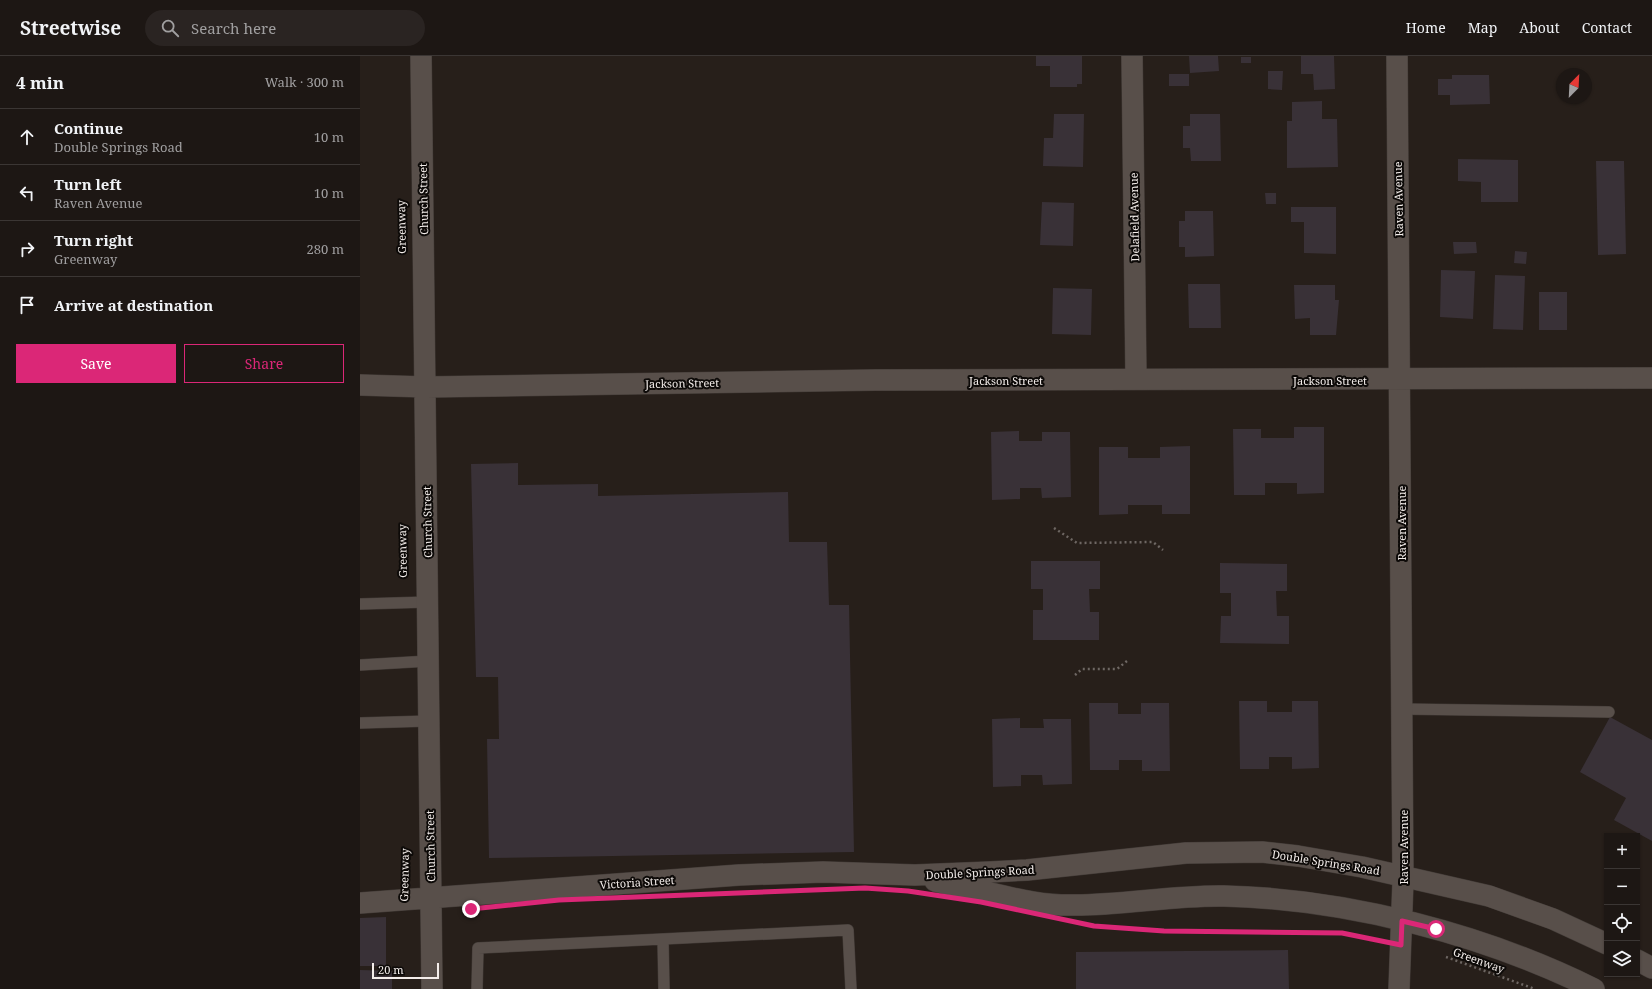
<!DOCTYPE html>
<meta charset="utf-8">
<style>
:root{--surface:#1d1714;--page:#2a2422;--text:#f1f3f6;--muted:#a09fa0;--line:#3b3634;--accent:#db2777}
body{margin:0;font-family:"Noto Serif",serif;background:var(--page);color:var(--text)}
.controls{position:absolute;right:12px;bottom:12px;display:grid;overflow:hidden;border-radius:0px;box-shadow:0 1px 3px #0004}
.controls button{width:36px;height:36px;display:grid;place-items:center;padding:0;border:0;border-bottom:1px solid var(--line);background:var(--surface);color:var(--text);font:20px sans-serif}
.compass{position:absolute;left:1196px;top:12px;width:36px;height:36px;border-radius:50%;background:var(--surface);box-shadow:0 1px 3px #0004;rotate:24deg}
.scale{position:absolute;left:12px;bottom:10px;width:67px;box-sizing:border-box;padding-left:4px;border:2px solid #f3edea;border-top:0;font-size:11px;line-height:14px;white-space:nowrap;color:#f3edea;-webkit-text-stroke:3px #0d0a08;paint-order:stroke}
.stop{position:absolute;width:12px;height:12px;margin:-9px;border:3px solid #db2777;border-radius:50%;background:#fff}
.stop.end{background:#db2777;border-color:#fff;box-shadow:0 1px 4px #0008}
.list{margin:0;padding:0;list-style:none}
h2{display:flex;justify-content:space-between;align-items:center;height:52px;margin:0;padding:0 16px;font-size:17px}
h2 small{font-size:13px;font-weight:400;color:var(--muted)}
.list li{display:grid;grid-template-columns:26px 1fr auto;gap:12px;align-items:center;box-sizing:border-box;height:56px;padding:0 16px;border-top:1px solid var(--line)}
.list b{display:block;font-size:15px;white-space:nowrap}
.list p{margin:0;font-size:13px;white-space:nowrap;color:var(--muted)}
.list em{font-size:13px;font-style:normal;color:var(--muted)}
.actions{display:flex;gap:8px;padding:12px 16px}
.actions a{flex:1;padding:9px 0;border:1px solid var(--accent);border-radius:0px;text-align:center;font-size:14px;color:var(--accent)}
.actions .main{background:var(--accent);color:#fff}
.icon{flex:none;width:22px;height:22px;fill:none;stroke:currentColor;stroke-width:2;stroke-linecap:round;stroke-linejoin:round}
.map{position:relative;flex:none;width:1292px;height:933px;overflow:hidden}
header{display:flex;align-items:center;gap:24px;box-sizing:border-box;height:56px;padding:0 20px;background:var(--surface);border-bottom:1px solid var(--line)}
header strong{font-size:19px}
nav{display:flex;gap:22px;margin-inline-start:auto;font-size:14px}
.search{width:280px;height:36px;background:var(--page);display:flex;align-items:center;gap:10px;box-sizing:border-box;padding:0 14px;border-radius:22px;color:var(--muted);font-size:15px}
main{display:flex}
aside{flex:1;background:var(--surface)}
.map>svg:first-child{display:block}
</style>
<header>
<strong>Streetwise</strong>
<div class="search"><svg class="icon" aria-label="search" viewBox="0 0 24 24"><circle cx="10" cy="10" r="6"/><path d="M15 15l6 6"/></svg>Search here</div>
<nav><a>Home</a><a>Map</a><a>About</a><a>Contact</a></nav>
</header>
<main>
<aside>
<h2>4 min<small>Walk · 300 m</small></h2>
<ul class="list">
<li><svg class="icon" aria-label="ahead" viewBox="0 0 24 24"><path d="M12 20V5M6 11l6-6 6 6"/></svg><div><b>Continue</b><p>Double Springs Road</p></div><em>10 m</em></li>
<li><svg class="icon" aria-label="left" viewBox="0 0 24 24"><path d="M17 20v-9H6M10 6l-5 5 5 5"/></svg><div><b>Turn left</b><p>Raven Avenue</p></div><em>10 m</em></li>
<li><svg class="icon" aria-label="right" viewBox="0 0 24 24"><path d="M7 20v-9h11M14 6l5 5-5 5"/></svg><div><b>Turn right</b><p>Greenway</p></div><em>280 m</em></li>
<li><svg class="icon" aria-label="arrive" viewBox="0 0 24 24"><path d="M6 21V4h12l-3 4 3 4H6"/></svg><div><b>Arrive at destination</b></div></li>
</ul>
<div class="actions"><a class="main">Save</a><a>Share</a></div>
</aside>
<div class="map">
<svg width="1292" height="933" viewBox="0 0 1292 933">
<rect width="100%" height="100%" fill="#271f1a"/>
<path fill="#393137" d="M676 0H722V28H717V31H690V10H676Z
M829 0H858L859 15 830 17Z
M941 0H974L975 33 954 34 953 18H941Z
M881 1H891V7H881Z
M908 15H923L922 34 908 33Z
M809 18H829V30H809Z
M1092 19H1129L1130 48 1090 49V39H1078V23H1092Z
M962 45V63H977L978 111 927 112V65H932V46Z
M694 58H724L723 111 683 110 684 82H693Z
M830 58H860L861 105H831L830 92H823V70H830Z
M1098 103 1158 104V146H1121V126L1098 125Z
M1236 105H1264L1266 198 1238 199Z
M905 137H916V148H906Z
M682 146 714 147 713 190 680 189Z
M931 151H976V198L944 197V166H931Z
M825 155H853L854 200 825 201V191H819V165H825Z
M1093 186H1116L1117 197 1094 198Z
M1155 195 1167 196 1166 208 1154 207Z
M1081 214 1115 215 1113 263 1080 261Z
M1135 219 1165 220 1163 274 1133 273Z
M828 228H860L861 272H829Z
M934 229H975V244H979L976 279H950V262L935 263Z
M693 232 732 233 731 279 692 278Z
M1179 236H1207V274H1179Z
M934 371H964V437L937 438V427H905V439H874L873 373H901V382H934Z
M659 375V385H682V376H710L711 441 682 442 681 432H660V443L632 444 631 376Z
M830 390V458H802V449H768V458L739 459V391H768V402H800V391Z
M158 407V429L238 428V440L428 436 429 486H467L469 549H489L494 796 129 802 127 683H139L138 621H116L111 408Z
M671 505H740V533H729L730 556H739V584H673V554H683V533H671Z
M860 507 927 508V535H916L917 560H929V588L860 587 861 560H871V537H860Z
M879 645H907V656H932V645H958L959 712 932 713V701H909V713H880Z
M729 647H758V658H781V647H809L810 715H782V704H759V714H730Z
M1250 661 1292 684V785L1254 764 1266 742 1220 716Z
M660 662V672H684L683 663H711L712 728 683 729 682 719H661V730L633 731 632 663Z
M26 861V910H0V862Z
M928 894 929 933H716V896Z
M0 914 32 915V933H0Z"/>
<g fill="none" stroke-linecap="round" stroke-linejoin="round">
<defs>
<path id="lane" d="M0 548 68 546
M0 609 69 605
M1041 653 1249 656
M0 667 69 665
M303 883 488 874 491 933
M117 933 118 892 303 883 304 933"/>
<path id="street" d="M61 0 72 933
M772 0 776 323
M1037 0 1043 825 1039 933
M0 329 66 331 516 324 1292 322
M575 825C590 829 606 831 621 835 652 842 683 850 715 849 765 849 814 839 864 840 988 843 1123 878 1234 933
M0 847 379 819 463 816 555 819 630 816 667 814 826 797 902 796 938 800 1002 811 1129 840 1193 863 1247 888
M1277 904 1292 912"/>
</defs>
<use href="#lane" stroke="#423b37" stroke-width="12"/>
<use href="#street" stroke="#423b37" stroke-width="22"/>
<path stroke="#6e6763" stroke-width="2.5" stroke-dasharray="2 3" stroke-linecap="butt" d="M694 472 717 487 793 486 803 494
M715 619 722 613H757L767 605
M751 871 804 875 982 877 1019 884
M1086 901 1175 933"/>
<use href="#lane" stroke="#584f4a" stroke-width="11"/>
<use href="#street" stroke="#584f4a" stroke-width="21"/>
</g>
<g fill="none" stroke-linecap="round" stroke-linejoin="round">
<path stroke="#db2777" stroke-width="5" d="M111 853 199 844 505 832 548 835 621 846 734 870 804 875 982 877 1041 889 1042 865 1076 873"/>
</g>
<g text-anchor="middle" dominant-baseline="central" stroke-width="4" stroke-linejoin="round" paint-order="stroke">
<g font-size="11" fill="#f3edea" stroke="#0d0a08">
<text transform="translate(63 143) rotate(-91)">Church Street</text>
<text transform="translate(1038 143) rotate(-91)">Raven Avenue</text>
<text transform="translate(774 161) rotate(-91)">Delafield Avenue</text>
<text transform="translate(41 171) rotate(-91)">Greenway</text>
<text x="646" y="324">Jackson Street</text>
<text x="970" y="324">Jackson Street</text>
<text transform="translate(322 327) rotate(-1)">Jackson Street</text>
<text transform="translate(67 466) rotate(-91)">Church Street</text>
<text transform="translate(1041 467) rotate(-90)">Raven Avenue</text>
<text transform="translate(42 495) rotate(-91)">Greenway</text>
<text transform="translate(70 790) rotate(-91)">Church Street</text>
<text transform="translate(1043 791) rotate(-90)">Raven Avenue</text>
<text transform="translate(966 806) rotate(9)">Double Springs Road</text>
<text transform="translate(620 816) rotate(-3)">Double Springs Road</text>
<text transform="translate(44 819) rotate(-89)">Greenway</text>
<text transform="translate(277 826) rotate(-4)">Victoria Street</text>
<text transform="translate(1119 904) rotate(20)">Greenway</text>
</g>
</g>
</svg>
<div class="controls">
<button>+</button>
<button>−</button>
<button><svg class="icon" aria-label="locate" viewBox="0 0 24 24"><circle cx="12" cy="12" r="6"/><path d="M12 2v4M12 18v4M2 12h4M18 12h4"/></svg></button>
<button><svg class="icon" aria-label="layers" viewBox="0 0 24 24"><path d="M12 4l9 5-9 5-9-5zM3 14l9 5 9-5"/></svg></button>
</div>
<svg class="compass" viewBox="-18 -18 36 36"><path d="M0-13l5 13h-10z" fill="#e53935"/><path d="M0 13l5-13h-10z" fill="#a09fa0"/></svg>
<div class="scale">20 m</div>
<div class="stop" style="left:1076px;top:873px"></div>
<div class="stop end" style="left:111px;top:853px"></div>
</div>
</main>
